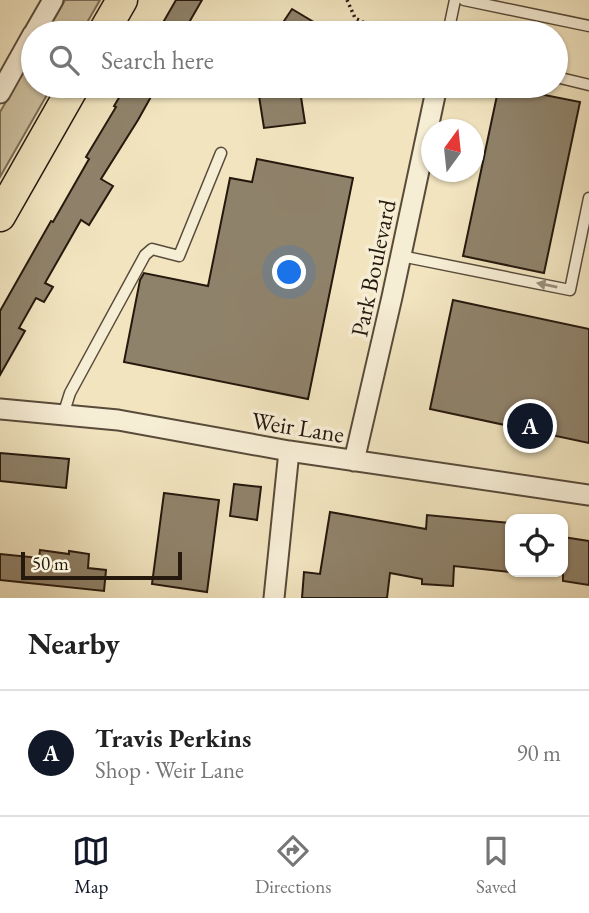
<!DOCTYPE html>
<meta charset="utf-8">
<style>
:root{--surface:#fff;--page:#f2f2f2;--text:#222;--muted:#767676;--line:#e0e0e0;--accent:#111827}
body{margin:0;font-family:"EB Garamond",serif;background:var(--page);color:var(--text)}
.controls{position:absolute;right:21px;bottom:21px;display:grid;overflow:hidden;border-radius:14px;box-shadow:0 2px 5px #0004}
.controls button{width:63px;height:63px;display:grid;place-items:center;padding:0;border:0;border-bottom:2px solid var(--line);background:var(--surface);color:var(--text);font:35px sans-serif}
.compass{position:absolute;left:421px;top:119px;width:63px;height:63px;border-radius:50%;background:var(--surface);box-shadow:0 2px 5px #0004;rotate:15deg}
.scale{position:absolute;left:21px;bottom:18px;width:161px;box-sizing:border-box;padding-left:7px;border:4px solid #25180d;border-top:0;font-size:19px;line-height:24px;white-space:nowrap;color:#25180d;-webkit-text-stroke:5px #f6edd5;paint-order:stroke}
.you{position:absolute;left:290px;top:273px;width:24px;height:24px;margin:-18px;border:5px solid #fff;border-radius:50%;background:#1a73e8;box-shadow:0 0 0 10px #1a73e833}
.badge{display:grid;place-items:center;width:46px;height:46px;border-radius:50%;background:var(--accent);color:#fff;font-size:23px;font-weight:700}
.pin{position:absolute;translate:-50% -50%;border:4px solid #fff;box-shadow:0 2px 7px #0006}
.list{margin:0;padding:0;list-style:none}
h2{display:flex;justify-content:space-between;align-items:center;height:91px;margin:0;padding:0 28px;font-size:30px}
h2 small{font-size:23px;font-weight:400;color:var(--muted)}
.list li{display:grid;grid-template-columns:46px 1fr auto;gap:21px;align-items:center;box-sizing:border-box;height:126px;padding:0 28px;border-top:2px solid var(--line)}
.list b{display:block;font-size:26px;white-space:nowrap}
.list p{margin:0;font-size:23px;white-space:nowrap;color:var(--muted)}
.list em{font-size:23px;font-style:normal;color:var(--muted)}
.icon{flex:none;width:38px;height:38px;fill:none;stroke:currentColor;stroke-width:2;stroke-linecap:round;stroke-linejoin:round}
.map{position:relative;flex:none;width:589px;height:598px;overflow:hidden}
.search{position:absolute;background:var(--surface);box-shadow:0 2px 5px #0004;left:21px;right:21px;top:21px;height:77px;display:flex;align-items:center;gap:18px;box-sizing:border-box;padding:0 24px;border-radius:38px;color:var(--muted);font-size:26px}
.sheet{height:217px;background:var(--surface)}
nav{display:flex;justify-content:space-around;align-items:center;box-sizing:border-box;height:98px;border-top:2px solid var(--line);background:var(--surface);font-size:19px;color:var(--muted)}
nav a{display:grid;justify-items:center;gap:4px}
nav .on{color:var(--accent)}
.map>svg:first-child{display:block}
</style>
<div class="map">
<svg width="589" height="598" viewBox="0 0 589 598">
<rect width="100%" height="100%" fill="#f1e4bf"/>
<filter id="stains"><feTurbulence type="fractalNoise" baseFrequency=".00286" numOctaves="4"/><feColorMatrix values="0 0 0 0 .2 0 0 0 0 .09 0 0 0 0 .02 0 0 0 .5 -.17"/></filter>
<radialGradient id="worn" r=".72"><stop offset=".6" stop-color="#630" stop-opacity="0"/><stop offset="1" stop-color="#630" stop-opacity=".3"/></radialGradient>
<path fill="#cec1a1" stroke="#7a6c57" stroke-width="2" d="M65 0H100L81 33H46Z
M33 55V86H52L0 177V112Z"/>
<path fill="#8f826a" stroke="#25180d" stroke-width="2" d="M176 0H202L183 33H157Z
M292 9 332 33H276Z
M126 86H157L138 120 101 179 113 186 89 225 81 220 45 283 53 287 44 302 36 298 19 328 25 331 0 375V311L51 221 53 222 89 159 86 157 116 107 114 106Z
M261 86H304L301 97 305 123 264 128 259 96Z
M499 86 580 102 544 273 463 256Z
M257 159 353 178 308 399 124 362 140 280 144 273 208 286 230 178 252 182Z
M453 300 589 329V443L430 409Z
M0 453 69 459 66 488 0 481Z
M234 484 261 487 257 520 230 516Z
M164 493 219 500 207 592 152 584Z
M330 512 426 529 427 515 510 523V572L454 566 453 586 422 584V579L390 573 387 598H302L304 572 320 574Z
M563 537 589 541V585L563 581Z
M40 550 69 554V551L89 554 88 568 106 570 104 591 0 580V554L39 558Z"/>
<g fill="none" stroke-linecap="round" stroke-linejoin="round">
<defs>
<path id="lane" d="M464 0 589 26
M448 33 455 0
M556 77 589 85
M401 256 570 290 589 198
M63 415 70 393 145 255 152 249 179 256 221 153"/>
<path id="street" d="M34 33 53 0
M0 93 33 34
M0 409 118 420 289 451 589 495
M354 461 392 297 437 86
M274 598 289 451"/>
<path id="primary" d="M103 33 122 0
M0 216 74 86"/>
</defs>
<use href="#lane" stroke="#584b3a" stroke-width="13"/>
<use href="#street" stroke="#584b3a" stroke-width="23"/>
<use href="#primary" stroke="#25180d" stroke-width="33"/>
<path stroke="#25180d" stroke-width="3.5" stroke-dasharray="2 3.5" stroke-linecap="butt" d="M347 0 355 18 384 33"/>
<use href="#lane" stroke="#f6edd5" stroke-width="10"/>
<use href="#street" stroke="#f6edd5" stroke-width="19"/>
<use href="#primary" stroke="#f1e4bf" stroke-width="30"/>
</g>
<defs><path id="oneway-solid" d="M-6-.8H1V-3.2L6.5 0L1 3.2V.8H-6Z" transform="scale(1.75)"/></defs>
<use fill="#988d7b" href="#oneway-solid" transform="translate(547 285) rotate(-169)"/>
<g text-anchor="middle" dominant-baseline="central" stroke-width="7" stroke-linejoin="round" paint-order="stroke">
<g font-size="24" fill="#25180d" stroke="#f6edd5">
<text transform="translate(373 268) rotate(-78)">Park Boulevard</text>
<text transform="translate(298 427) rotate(9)">Weir Lane</text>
</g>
</g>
<rect width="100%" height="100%" filter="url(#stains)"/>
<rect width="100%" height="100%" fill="url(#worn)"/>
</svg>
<div class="controls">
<button><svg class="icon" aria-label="locate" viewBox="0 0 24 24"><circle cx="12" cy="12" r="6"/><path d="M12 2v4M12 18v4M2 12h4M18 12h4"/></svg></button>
</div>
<svg class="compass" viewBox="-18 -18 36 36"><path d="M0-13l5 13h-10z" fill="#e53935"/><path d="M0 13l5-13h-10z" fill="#767676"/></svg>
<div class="scale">50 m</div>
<div class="you"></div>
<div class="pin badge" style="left:530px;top:426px">A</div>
<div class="search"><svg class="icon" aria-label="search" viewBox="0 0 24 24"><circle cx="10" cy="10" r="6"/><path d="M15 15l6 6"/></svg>Search here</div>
</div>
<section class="sheet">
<h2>Nearby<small></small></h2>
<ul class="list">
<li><span class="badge">A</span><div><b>Travis Perkins</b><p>Shop · Weir Lane</p></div><em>90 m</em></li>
</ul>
</section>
<nav>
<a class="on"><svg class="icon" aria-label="map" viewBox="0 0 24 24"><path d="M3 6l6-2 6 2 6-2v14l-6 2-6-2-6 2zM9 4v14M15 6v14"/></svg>Map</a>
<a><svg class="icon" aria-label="directions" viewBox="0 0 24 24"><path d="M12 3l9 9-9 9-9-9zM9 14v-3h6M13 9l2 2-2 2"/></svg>Directions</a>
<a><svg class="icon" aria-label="saved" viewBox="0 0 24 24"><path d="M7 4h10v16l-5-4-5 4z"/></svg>Saved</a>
</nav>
